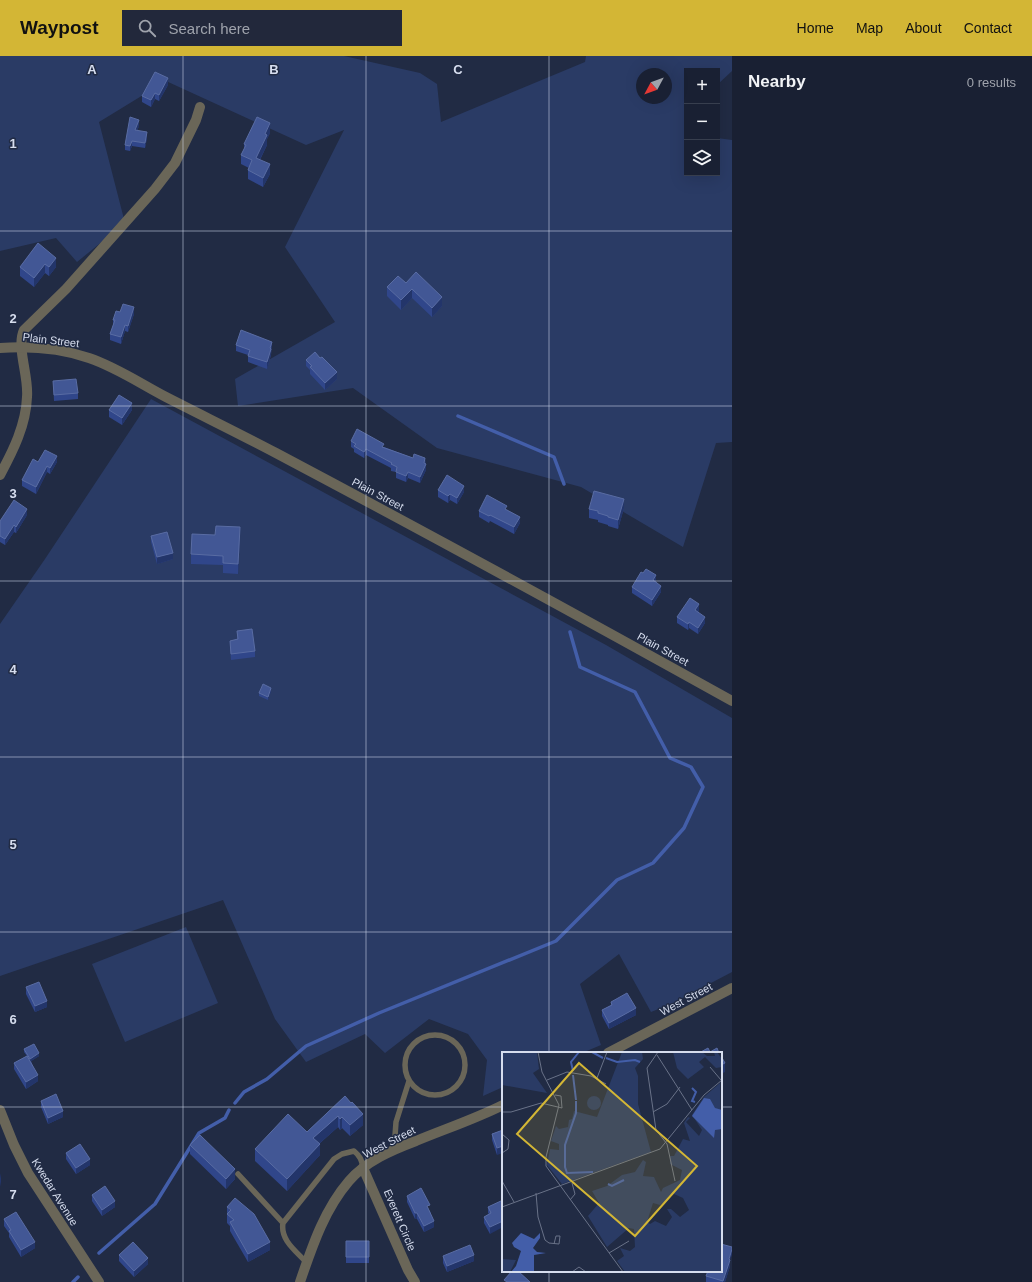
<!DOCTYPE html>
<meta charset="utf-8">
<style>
:root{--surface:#192033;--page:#22283b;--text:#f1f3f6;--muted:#9fa3ac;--line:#373e4e;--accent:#d3b635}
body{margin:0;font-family:Arial,sans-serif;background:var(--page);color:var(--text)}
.controls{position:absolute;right:12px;top:12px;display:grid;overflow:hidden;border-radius:0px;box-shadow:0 4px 16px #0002}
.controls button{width:36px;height:36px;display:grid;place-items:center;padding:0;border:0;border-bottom:1px solid var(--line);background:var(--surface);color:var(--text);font:20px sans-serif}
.compass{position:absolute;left:636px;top:12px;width:36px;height:36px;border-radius:50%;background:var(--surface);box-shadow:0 4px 16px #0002;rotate:229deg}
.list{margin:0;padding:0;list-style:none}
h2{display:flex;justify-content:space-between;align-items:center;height:52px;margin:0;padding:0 16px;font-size:17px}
h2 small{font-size:13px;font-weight:400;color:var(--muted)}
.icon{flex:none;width:22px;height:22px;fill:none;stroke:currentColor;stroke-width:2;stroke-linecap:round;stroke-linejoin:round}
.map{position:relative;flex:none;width:732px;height:1226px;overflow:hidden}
header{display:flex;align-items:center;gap:24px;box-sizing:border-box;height:56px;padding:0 20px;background:var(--accent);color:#111}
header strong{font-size:19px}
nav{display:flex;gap:22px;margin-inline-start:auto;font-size:14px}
.search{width:280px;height:36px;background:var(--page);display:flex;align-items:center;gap:10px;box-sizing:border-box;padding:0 14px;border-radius:0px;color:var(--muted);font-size:15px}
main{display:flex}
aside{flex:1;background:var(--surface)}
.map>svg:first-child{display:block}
</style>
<header>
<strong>Waypost</strong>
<div class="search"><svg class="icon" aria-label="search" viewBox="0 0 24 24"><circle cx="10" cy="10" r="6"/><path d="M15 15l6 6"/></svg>Search here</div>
<nav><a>Home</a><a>Map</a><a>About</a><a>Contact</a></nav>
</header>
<main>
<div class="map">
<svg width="732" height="1226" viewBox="0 0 732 1226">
<rect width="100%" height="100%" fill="#212b44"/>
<path fill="#2a3b65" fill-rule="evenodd" d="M0 0H344L420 17 437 28 441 66 585 6 586 0H732V15L717 29V15H687V117H717V82L732 84V386L716 387 683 491 581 431 437 392 353 332 238 350 235 323 335 266 285 191 344 74 306 89 166 25 99 66 125 167 77 206 56 182 0 195ZM642 18H666V42H642Z
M151 343 606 589 732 662V916L671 948 651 956 619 898 580 928 601 989 582 997H503V1031L483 1040 487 1004 468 978 429 963 385 997 365 978 306 1006 275 963 223 844 0 920V568L45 503Z
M186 871 218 947 125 986 92 908Z"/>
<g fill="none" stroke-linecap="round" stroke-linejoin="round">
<path stroke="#435ea9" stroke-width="3.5" d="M458 360 554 401 564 428
M235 1047 244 1036 267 1023 306 990 379 957 556 885 617 824 653 807 684 772 703 731 691 711 670 702 635 636 580 611 570 576
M99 1197 155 1148 199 1077 225 1062 229 1054
M73 1226 78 1221"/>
<path stroke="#6a6658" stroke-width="5.5" d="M405 1009a30 30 0 1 1 60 0a30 30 0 1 1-60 0Z
M398 1092 395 1080 396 1066 409 1025
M238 1118 283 1167
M307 1207C296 1195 280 1184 283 1167L334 1103 342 1098 354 1095C360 1100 362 1104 363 1112"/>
<path stroke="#6a6658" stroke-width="10" d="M0 419C13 395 26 369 27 341 29 320 16 291 24 274L66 233 155 133 175 107 196 64 200 51
M0 1054 14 1089 28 1117 99 1226
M363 1112 408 1214 415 1226"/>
<path stroke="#6a6658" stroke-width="10" d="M0 292C30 290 60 292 89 302 116 311 141 328 166 341 203 360 240 378 276 397 429 478 581 561 732 645
M608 997 732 932
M300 1226C312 1191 324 1154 349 1125 366 1105 392 1094 416 1085 445 1073 475 1063 503 1049"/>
</g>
<path fill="#30468a" d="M168 29 159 45 155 43 151 51 142 46V40Z
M139 70 137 75 147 82 145 92 132 90 130 95 125 94V89Z
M270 77 267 83V89L260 104 270 118 263 131 248 123V114L249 112 241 108V99L244 93V88Z
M38 187 56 211 49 220 45 217 34 231 20 220V211Z
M406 227 442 250 432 261 412 242 401 254 387 240V231Z
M120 256 134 258 128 276 125 275 121 288 110 284V278L113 269V264Z
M272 286 271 299 267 313 248 306V299L236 295V289Z
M320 302 337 323 325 334 310 318V314L306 310V304Z
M53 325 78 337V343L54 345Z
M109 354H132L122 369 109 361Z
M351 385 384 391 413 402H425L426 414 420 427 408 422 406 426 396 422V416L391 415V412L366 399 364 402 354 396V393L351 391Z
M38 406H57L50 418 47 416 36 438 22 430V424Z
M438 434 464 436 457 448 450 444 448 447 438 441Z
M624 452 618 473 608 470V469L598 466V464L589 462V453Z
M507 454 520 467 514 478 490 465 489 467 479 461V455Z
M27 459 16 477 14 476 5 489 0 486V465Z
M151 480 173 503 157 508 151 486Z
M240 480 238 518 223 517V509L191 508V498Z
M656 525 661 536 652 550 632 537V531Z
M699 555 698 556 705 567 698 578 689 572 688 574 677 567V561Z
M237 575 255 595V601L231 604 230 591V585L237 584Z
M271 635 268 644 259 640V637Z
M26 931 47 951 35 956 26 938Z
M611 946 636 959 609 973 602 960V954L611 949Z
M24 993 39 1000 31 1005 38 1025 26 1033 14 1013V1007L27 1000 24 996Z
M345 1040 363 1069 350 1080 342 1072 340 1074 338 1071 319 1088 320 1099 287 1135 255 1105V1093L307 1076Z
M41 1045 63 1061 48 1068 41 1051Z
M503 1074 497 1099 492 1084V1078Z
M190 1089 235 1123 226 1133 190 1098Z
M66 1097 90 1109 76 1118 66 1103Z
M92 1139 115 1151 102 1160 92 1145Z
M407 1140 430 1155 434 1171 424 1176 417 1163H415L407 1146Z
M503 1144 490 1178 484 1167V1161L489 1158 488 1157V1151Z
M227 1151 270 1194 248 1206 230 1175V1170L227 1167Z
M4 1163 35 1192 21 1201 9 1181V1177L4 1170Z
M346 1185H369V1207H346Z
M119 1199 148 1208 134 1221 119 1205Z
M443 1200 474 1205 447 1216 443 1207Z
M730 1204V1210L725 1226H706V1220Z"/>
<path fill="#23356a" d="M168 22V29L159 45V39Z
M155 37V43L151 51V44Z
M139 64V70L135 80V74Z
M270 67V77L267 83V89L256 111V102L265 78Z
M147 76V82L145 92V87Z
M132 85V90L130 95V90Z
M270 108V118L263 131V122Z
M56 202V211L49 220V211Z
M45 208V217L34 231V222Z
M412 233V242L401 254V244Z
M442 241V250L432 261V252Z
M134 251V258L128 276V270Z
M125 269V275L121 288V281Z
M271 293V299L267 313V306Z
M337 316V323L325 334V327Z
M132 347V354L122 369V362Z
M366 393V399L364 402V396Z
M57 400V406L50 418V412Z
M425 402 426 414 420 427V421L424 407Z
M47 410V416L36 438V431Z
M408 416V422L406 426V420Z
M464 430V436L457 448V442Z
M450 438V444L448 447V440Z
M624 443V452L618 473V464Z
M27 453V459L16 477V471Z
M520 461V467L514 478V471Z
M14 469V476L5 489V483Z
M240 471V480L238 518V508Z
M173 497V503L157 508V501Z
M656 519V525L653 530V524Z
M661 530V536L652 550V544Z
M699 548V555L695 560V554Z
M705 561V567L698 578V572Z
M689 566V572L688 574V568Z
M271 632V635L268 644V641Z
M47 945V951L35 956V950Z
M636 952V959L609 973V967Z
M39 997V1000L30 1006V1003Z
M725 1007V1016L721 1018V1009Z
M38 1019V1025L26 1033V1026Z
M63 1055V1061L48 1068V1062Z
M363 1058V1069L350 1080V1069Z
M338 1060V1071L313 1093V1082Z
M342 1061V1072L340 1074V1063Z
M320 1088V1099L287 1135V1123Z
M503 1090V1097L497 1099V1092Z
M90 1103V1109L76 1118V1112Z
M235 1113V1123L226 1133V1123Z
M1 1117V1126L0 1131V1122Z
M115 1145V1151L102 1160V1154Z
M415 1157H417V1163H415Z
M434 1165V1171L424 1176V1170Z
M503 1165V1171L490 1178V1171Z
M35 1186V1192L21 1201V1194Z
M270 1186V1194L248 1206V1198Z
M732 1193V1199L730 1204V1210L725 1226H723L729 1203Z
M474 1199V1205L447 1216V1210Z
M148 1202V1208L134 1221V1215Z"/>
<path fill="#425795" stroke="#596ca3" d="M155 16 168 22 159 39 155 37 151 44 142 40Z
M130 61 139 64 135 74 147 76 145 87 132 85 130 90 125 89Z
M257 61 270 67 265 78 267 79 256 102 270 108 263 122 248 114 252 104 241 99 246 89 244 88Z
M38 187 56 202 49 211 45 208 34 222 20 211Z
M416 216 442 241 432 252 412 233 401 244 387 231 398 220 406 227Z
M123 248 134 251 128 270 125 269 121 281 110 278 115 264H113L116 255 120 256Z
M241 274 272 286 270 292 271 293 267 306 248 300 250 294 236 289Z
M315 296 320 302 322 301 337 316 325 327 310 311 312 310 306 304Z
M76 323 78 337 54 339 53 325Z
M119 339 132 347 122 362 109 354Z
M357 373 384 388 382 391 413 402 414 398 425 402 424 407 426 408 420 421 408 416 406 420 396 416 397 411 391 408 392 407 366 393 364 396 354 390 356 388 351 385Z
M45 394 57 400 50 412 47 410 36 431 22 424 33 403 38 406Z
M447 419 464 430 457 442 450 438 448 440 438 434Z
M594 435 624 443 618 464 608 461V460L598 457V455L589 453Z
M487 439 507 450 505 453 520 461 514 471 490 459 489 460 479 455Z
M14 444 27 453 16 471 14 469 5 483 0 480V465Z
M216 470 240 471 238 508 223 507V500L191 498 192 478 215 479Z
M167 476 173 497 157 501 151 480Z
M646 513 656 519 653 524 661 530 652 544 632 531 641 516 643 517Z
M690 542 699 548 695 554 705 561 698 572 689 566 688 568 677 561Z
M252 573 255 595 231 598 230 585 238 583 237 575Z
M263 628 271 632 268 641 259 637Z
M39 926 47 945 35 950 26 931Z
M627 937 636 952 609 967 602 954 612 949 611 946Z
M34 988 39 997 30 1003 24 993Z
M708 992 710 996 717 992 719 997H699Z
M27 1000 38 1019 26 1026 14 1007Z
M721 1000 725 1007 721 1009Z
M56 1038 63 1055 48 1062 41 1045Z
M345 1040 351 1047 352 1046 363 1058 350 1069 342 1061 340 1063 338 1060 313 1082 320 1088 287 1123 255 1093 288 1058 307 1076Z
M503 1074V1090L497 1092 492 1078Z
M200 1079 235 1113 226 1123 190 1089Z
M80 1088 90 1103 76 1112 66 1097Z
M105 1130 115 1145 102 1154 92 1139Z
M421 1132 430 1149 427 1150 434 1165 424 1170 417 1157H415L407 1140Z
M235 1142 254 1158 270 1186 248 1198 230 1166 234 1164 227 1158 231 1154 227 1151Z
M503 1144V1165L490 1171 484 1161 491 1157 488 1151Z
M16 1156 35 1186 21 1194 9 1175 11 1174 4 1163Z
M346 1185H369V1201H346Z
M133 1186 148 1202 134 1215 119 1199Z
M721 1188 732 1191V1193L729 1203 730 1204 723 1225 706 1220 708 1215H721Z
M470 1189 474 1199 447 1210 443 1200Z
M512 1215H518L530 1226H507L504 1224Z"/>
<path fill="none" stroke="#d6ddee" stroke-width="1" stroke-opacity="0.55" d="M183 0V1226M366 0V1226M549 0V997M0 175H732M0 350H732M0 525H732M0 701H732M0 876H732M0 1051H503M721 1051H732M549 1215V1226"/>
<g text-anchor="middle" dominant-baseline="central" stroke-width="3" stroke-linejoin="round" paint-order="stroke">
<g font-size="11" fill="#d6ddee" stroke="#212b44">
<text transform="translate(51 284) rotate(7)">Plain Street</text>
<text transform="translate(378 438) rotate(28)">Plain Street</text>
<text transform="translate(663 593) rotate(29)">Plain Street</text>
<text transform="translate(686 943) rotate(-28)">West Street</text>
<text transform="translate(389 1086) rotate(-27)">West Street</text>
<text transform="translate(55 1136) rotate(58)">Kwedar Avenue</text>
<text transform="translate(400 1164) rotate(67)">Everett Circle</text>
</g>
</g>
<g transform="translate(502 996)">
<rect width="220" height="220" fill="#212b44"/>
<path d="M0 0H35L37 17 31 21 45 41 0 33ZM120 0H140L141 7 133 16 136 24V52L149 100 60 132 45 113 48 97 57 98V92L49 89 54 74 57 77 66 75 67 68 70 67 72 59 95 65ZM171 0H200L205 4H213L212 0H215L220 7V15L214 16 203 5 197 10 202 15 186 27 175 16ZM218 31 220 220H123L115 209 122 204 118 196 128 199 133 195 132 177 127 176 105 195 86 164 97 151 90 139 105 134 120 123 133 120 141 108 144 110 141 124 152 125 159 140 161 136 178 128 180 118 168 112V104H172L181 87 188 89 182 71 186 65 188 66 184 70 197 84 200 78 190 63 202 45ZM172 142 181 146 187 158 178 165 169 157H165L170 165 164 174 153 169 148 172 145 170 151 151 158 153ZM85 51a7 7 0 1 1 14 0a7 7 0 1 1-14 0ZM0 207 14 208 8 220H0Z" fill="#2a3b65" fill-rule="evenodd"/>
<path d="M202 46 208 47 213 56 220 58V77L213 78 212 86 190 64ZM19 181 32 187 38 181V186L31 196 35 200 44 201 32 203V220H9L14 214 19 199 12 195 10 191Z" fill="#435ea9"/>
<path fill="none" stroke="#435ea9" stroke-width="2" d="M90 0 101 6M104 6 115 10 133 8 138 10M71 19 69 10 77 0M71 23 74 48M190 36 194 40 190 49 193 50M74 49V61L63 93V115L65 121 91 120M106 132 110 134 122 128"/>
<path fill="none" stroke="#697288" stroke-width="1" d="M36 0 40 20 57 53 44 105V114L121 220M156 0 145 16 154 78 165 92M155 3 190 58M208 15 219 28M95 26 105 0M45 28 65 20 89 24 104 32M0 60H9L39 51 60 56 59 44 53 43M151 60 165 52 178 35M0 82 7 88 6 97 0 101M165 92 173 129M0 129 12 150M34 141 36 165 43 188 47 191 57 192 58 184H54L52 192M68 148 73 142 70 131M0 155 158 97 202 43 220 28M107 201 127 189M70 220 77 215 84 220"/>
<path fill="#d3b635" fill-opacity="0.15" stroke="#d3b635" stroke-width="2" d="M77 11 195 114 133 184 15 82Z"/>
<rect width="220" height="220" fill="none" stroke="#d6ddee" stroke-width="2"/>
</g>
<g font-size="13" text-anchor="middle" font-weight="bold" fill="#d6ddee" stroke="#212b44" stroke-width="3" stroke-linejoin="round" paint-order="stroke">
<text x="92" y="18">A</text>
<text x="274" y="18">B</text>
<text x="458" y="18">C</text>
<text x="13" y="92">1</text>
<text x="13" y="267">2</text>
<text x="13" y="442">3</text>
<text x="13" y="618">4</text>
<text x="13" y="793">5</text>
<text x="13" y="968">6</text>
<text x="13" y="1143">7</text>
</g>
</svg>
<div class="controls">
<button>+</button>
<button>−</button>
<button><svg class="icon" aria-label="layers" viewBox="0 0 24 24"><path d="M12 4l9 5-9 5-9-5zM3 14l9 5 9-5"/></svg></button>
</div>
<svg class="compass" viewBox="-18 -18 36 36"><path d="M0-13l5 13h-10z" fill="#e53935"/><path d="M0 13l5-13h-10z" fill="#9fa3ac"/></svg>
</div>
<aside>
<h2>Nearby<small>0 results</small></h2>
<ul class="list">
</ul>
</aside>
</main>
